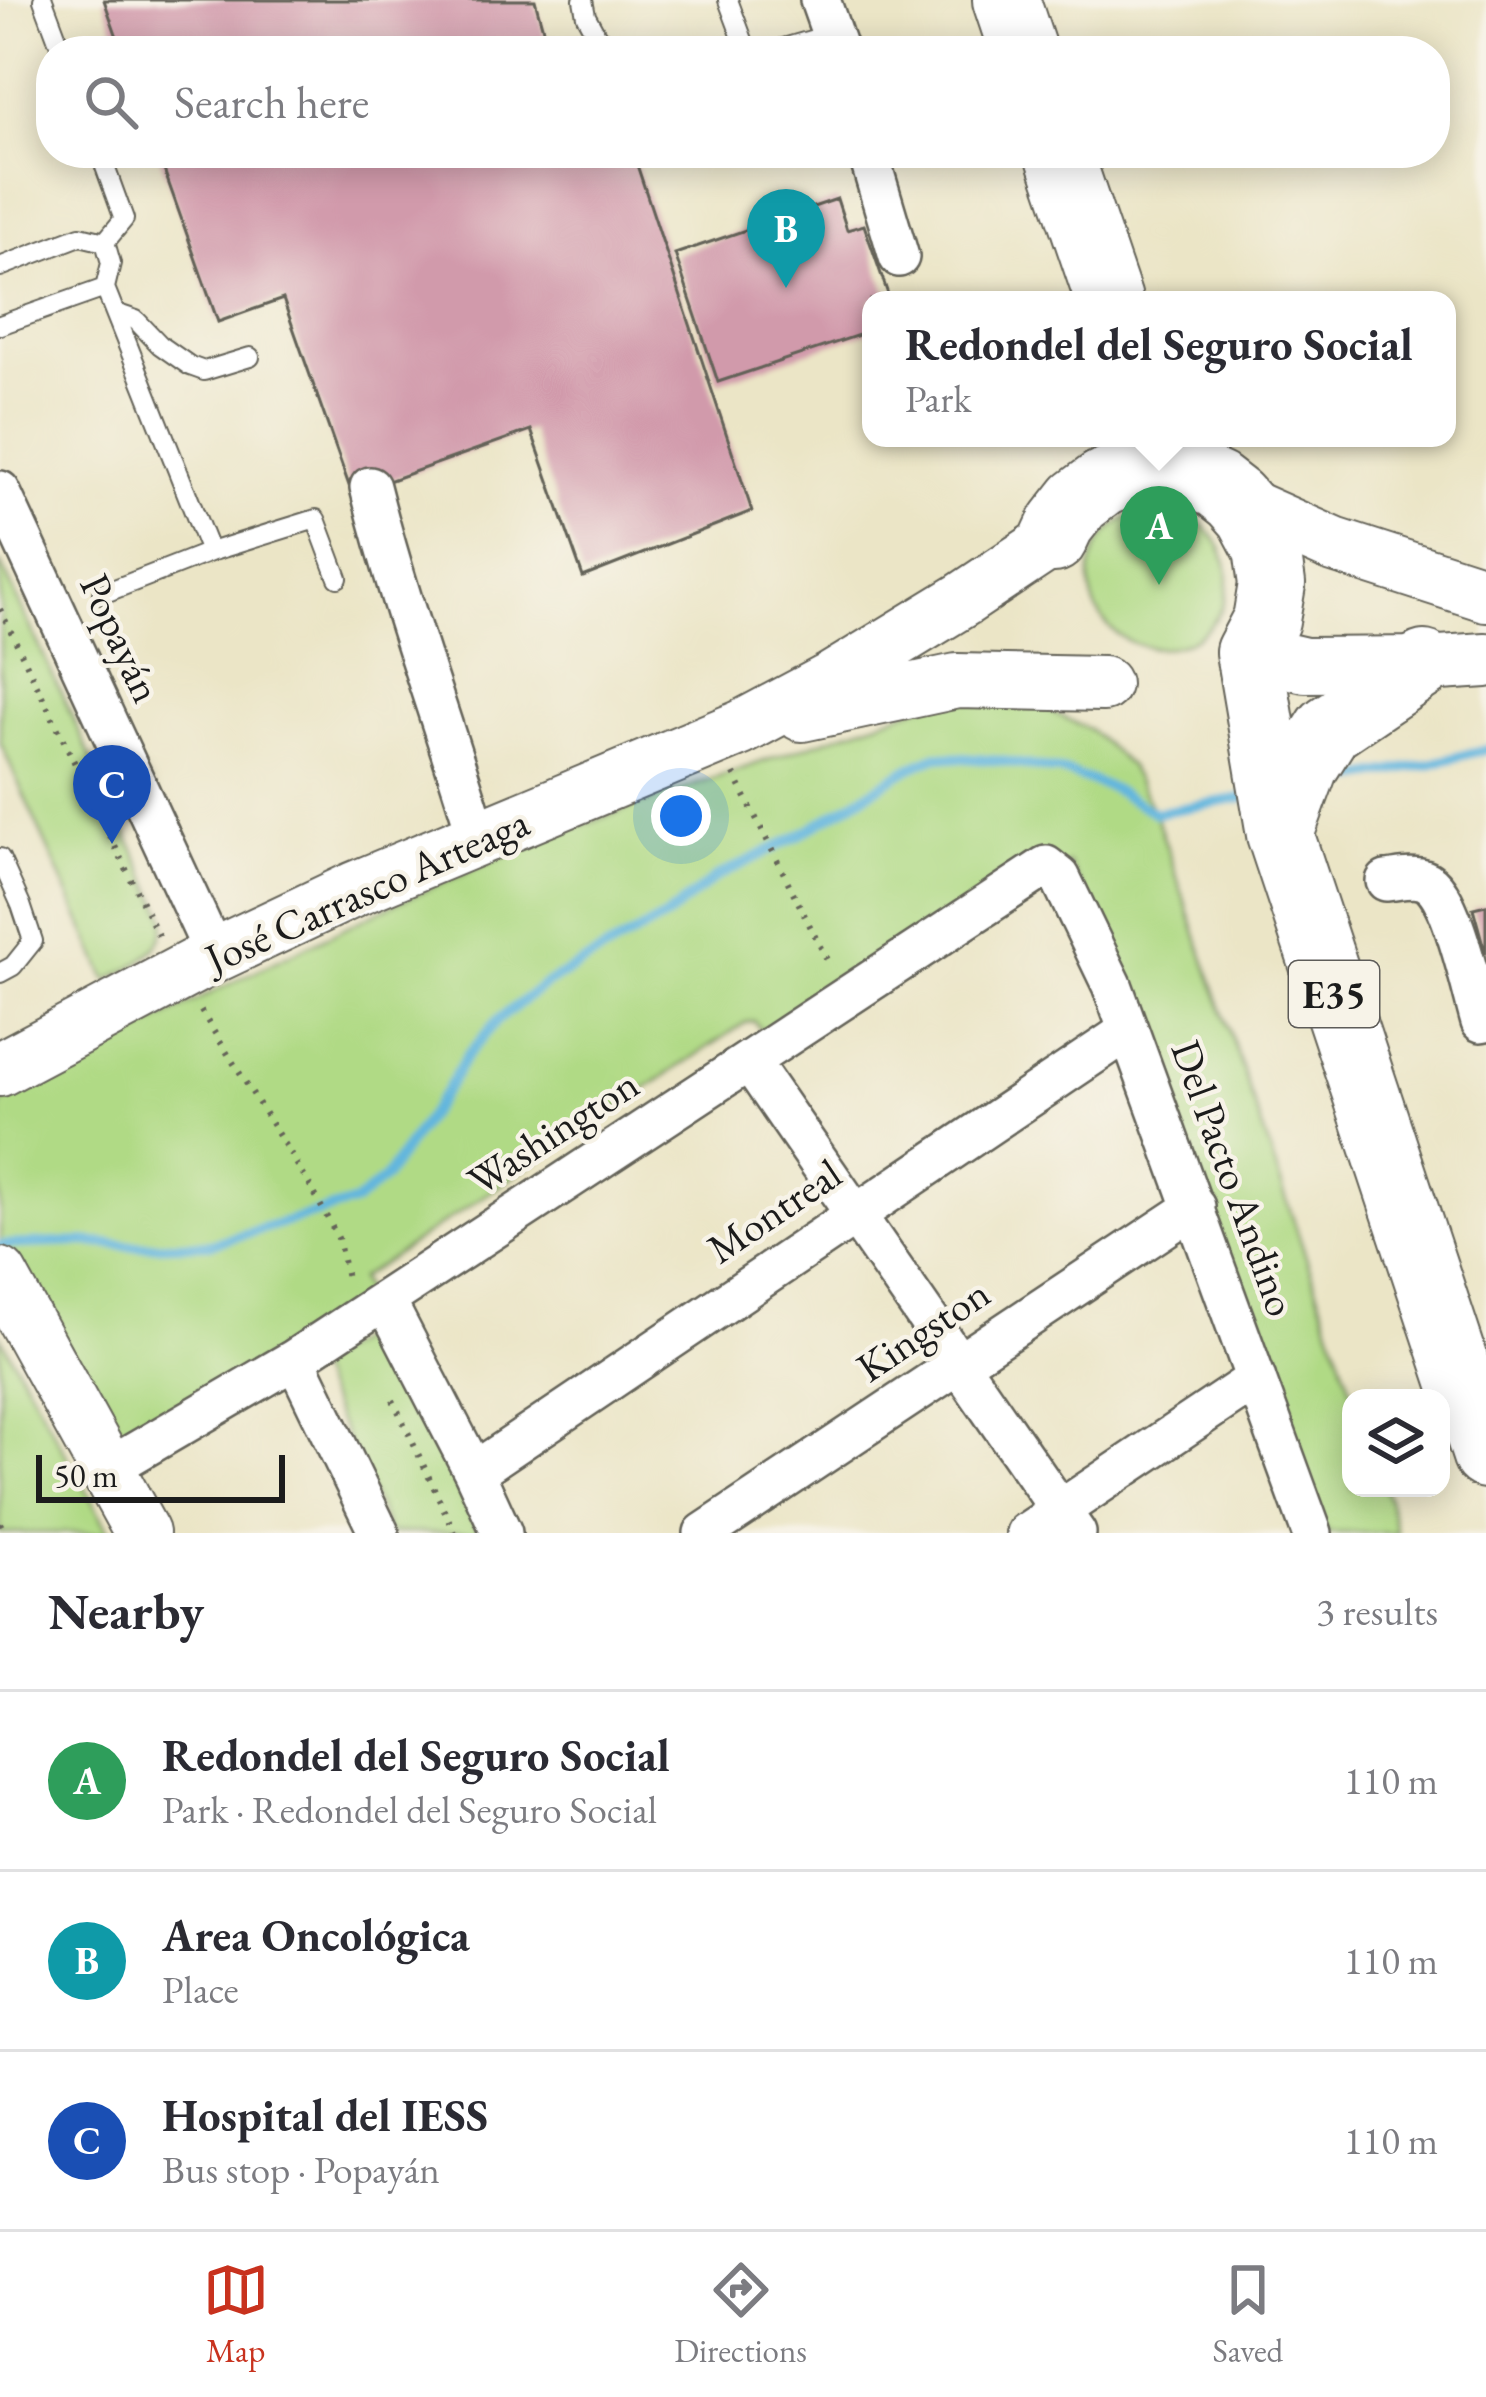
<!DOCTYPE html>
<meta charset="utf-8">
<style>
:root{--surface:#fff;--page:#f7f7f7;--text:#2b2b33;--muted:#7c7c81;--line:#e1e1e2;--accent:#c8321e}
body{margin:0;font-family:"EB Garamond",serif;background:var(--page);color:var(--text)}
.controls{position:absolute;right:36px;bottom:36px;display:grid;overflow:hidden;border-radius:24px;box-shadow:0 6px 30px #0003}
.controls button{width:108px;height:108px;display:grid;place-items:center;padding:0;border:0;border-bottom:3px solid var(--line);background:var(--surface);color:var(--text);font:60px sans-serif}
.scale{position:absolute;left:36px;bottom:30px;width:249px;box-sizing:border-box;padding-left:12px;border:6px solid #1c1c1c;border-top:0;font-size:33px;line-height:42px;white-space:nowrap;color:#1c1c1c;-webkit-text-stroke:9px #f7f3e8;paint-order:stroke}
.you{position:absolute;left:681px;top:816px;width:42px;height:42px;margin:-30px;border:9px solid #fff;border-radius:50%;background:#1a73e8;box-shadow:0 0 0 18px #1a73e833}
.badge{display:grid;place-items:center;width:78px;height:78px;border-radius:50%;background:var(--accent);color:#fff;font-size:39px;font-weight:700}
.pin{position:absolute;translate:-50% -99px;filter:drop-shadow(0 3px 6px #0008)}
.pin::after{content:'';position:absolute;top:63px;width:42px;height:36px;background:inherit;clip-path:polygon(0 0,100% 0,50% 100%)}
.popup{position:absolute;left:862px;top:291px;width:594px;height:156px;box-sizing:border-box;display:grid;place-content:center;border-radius:24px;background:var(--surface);filter:drop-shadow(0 3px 9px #0005);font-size:39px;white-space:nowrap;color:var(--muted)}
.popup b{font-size:45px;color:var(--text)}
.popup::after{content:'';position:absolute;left:50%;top:100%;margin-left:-24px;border:24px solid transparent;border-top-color:var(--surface)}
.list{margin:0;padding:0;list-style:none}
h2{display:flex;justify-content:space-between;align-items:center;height:156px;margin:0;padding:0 48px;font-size:51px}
h2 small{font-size:39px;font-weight:400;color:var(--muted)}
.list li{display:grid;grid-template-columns:78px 1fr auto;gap:36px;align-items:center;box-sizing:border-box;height:180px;padding:0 48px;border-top:3px solid var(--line)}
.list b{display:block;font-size:45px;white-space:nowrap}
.list p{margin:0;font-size:39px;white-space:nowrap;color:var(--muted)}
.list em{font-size:39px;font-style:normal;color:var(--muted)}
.icon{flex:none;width:66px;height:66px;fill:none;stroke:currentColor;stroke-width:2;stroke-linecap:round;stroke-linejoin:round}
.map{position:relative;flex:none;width:1486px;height:1533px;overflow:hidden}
.search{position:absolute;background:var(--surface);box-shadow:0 6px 30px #0003;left:36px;right:36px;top:36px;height:132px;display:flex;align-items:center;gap:30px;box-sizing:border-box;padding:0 42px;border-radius:48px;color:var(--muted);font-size:45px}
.sheet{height:696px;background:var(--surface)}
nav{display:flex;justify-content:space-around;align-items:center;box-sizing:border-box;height:168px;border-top:3px solid var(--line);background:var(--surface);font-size:33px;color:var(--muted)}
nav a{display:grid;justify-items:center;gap:6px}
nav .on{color:var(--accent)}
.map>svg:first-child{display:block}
</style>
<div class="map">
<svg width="1486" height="1533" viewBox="0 0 1486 1533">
<rect width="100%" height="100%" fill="#f7f3e8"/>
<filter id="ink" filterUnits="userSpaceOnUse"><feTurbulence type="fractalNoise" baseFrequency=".00833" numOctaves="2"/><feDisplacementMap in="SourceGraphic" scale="24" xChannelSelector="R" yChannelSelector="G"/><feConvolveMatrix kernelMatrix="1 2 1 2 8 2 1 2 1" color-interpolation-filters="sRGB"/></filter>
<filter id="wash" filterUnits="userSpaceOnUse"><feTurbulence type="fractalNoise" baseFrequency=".004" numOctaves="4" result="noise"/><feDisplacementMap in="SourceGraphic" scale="48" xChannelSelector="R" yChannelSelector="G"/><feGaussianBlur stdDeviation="2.7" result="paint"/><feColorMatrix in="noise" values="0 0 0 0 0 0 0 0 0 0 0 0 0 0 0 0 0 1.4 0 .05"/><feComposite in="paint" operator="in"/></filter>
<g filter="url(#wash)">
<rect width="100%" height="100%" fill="#ebe5c6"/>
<path fill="#b0da85" stroke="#667b50" stroke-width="3" d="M1090 579a69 69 0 1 1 138 0a69 69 0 1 1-138 0Z
M0 562 165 916C169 949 133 968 107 980L0 742Z
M953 695 1025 699 1090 730 1129 766 1155 813 1354 1398H1351V1488H1385L1397 1533H1327L1150 1042 1146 1019 1069 863 761 1031 754 1021 745 1023 359 1279 368 1300 119 1445 0 1263V1104L215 991 385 908 547 837Z
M368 1334H385L479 1533H389L314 1366Z
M0 1336 110 1533H0Z"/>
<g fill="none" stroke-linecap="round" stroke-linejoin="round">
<path stroke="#62b6de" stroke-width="10" d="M1325 784 1430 764 1486 749
M0 1245 83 1242 135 1246 210 1244 356 1202 385 1178 446 1090 467 1055 498 1020 542 986 666 917 715 878 798 836 909 768 937 756 1002 761 1065 772 1111 788 1155 813 1253 796"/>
</g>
<g id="blocks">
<path fill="#d19aab" d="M104 0H535L549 51H122Z
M158 153H633L752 511 583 577 531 430 352 494 283 299 218 322Z
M837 199 847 230 864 225 890 300H871V331L718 382 675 254Z
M1486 905V952H1485L1473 908Z"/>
</g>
</g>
<g filter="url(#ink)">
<use href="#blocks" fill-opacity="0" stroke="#646258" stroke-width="3"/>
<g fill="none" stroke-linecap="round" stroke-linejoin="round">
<defs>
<path id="lane" d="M43 0 62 51
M583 0 586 16 599 40 651 51
M728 0 747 51
M773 51 832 34
M100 153 124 219 105 242
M0 267 80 236 105 242 111 263 105 288 0 325
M105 288 210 552 316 519 338 578
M115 313 136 320 160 345 190 366 204 371 250 357
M102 594 210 552
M0 858 21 905 33 941 13 966 0 973"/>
<path id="street" d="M820 0 838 51
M868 153 899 257
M370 487C400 606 443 721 478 838
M0 491 215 955
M1386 881C1397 880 1413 876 1424 880 1452 890 1472 993 1481 1022L1486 1021
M749 1061 1076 1533
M385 1300 474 1472 502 1533
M295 1359 379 1533
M107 1469 295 1359 1046 866 1060 877 1112 985 1312 1533
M474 1472 1128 1031
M704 1533 1195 1207
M1026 1533 1256 1379"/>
<path id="secondary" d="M1239 503 1334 545 1486 594
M1254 642 1279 659 1305 665 1424 664 1486 660
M802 714 957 681 1103 684
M0 1069 215 955 355 889 741 728 833 679 964 599 1054 539
M0 1275 142 1533"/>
<path id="highway" d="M1006 0 1023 51
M1059 153 1109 300
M1054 539 1061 524 1079 501 1103 483 1131 472 1160 469 1190 473 1217 485 1235 499 1250 516 1267 548 1272 584 1266 620 1249 652 1280 834 1486 1455
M1280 834 1305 766 1329 728 1424 664"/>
</defs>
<use href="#lane" stroke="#646258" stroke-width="22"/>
<use href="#street" stroke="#646258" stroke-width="44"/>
<use href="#secondary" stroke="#646258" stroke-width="58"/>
<use href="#highway" stroke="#646258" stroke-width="70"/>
<path stroke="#646258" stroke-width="6" stroke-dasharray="3 9" stroke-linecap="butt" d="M0 609 159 937
M734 774 830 966
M201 1011 311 1187 338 1238 348 1282
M393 1400 455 1533
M0 1523 5 1533"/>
<use href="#lane" stroke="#fff" stroke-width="18"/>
<use href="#street" stroke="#fff" stroke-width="39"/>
<use href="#secondary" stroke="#fff" stroke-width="54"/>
<use href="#highway" stroke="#fff" stroke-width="66"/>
</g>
</g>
<g text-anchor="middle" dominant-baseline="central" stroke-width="9" stroke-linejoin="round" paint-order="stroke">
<rect fill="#f7f3e8" stroke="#5e5c59" stroke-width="3" x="1289" y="961" width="90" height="66" rx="9"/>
<g font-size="39" font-weight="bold" fill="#1c1c1c">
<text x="1334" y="994">E35</text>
</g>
<g font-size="42" fill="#1c1c1c" stroke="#f7f3e8">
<text transform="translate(121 638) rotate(65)">Popayán</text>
<text transform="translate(367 890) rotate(-24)">José Carrasco Arteaga</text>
<text transform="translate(553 1132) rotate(-33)">Washington</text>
<text transform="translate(1234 1178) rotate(70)">Del Pacto Andino</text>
<text transform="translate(774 1211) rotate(-34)">Montreal</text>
<text transform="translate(923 1330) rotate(-34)">Kingston</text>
</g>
</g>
</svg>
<div class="controls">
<button><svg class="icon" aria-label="layers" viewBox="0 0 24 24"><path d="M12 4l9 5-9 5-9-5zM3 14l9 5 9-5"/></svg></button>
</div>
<div class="scale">50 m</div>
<div class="you"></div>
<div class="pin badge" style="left:1159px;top:585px;background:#2e9e5b">A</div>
<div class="popup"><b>Redondel del Seguro Social</b>Park</div>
<div class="pin badge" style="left:786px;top:288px;background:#0f9aa8">B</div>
<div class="pin badge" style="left:112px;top:844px;background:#1a4fb4">C</div>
<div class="search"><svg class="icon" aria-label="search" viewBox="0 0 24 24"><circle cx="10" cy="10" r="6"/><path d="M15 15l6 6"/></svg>Search here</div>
</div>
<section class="sheet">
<h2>Nearby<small>3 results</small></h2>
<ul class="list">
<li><span class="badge" style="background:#2e9e5b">A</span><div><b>Redondel del Seguro Social</b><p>Park · Redondel del Seguro Social</p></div><em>110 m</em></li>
<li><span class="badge" style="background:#0f9aa8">B</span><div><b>Area Oncológica</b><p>Place</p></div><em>110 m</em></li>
<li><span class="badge" style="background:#1a4fb4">C</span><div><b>Hospital del IESS</b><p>Bus stop · Popayán</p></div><em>110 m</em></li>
</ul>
</section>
<nav>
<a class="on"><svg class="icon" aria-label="map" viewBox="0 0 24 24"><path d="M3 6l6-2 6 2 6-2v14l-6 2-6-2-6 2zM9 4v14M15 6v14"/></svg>Map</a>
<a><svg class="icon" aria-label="directions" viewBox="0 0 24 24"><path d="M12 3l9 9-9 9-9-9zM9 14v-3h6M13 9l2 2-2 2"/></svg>Directions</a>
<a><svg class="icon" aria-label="saved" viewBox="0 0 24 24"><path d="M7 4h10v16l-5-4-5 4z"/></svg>Saved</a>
</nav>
